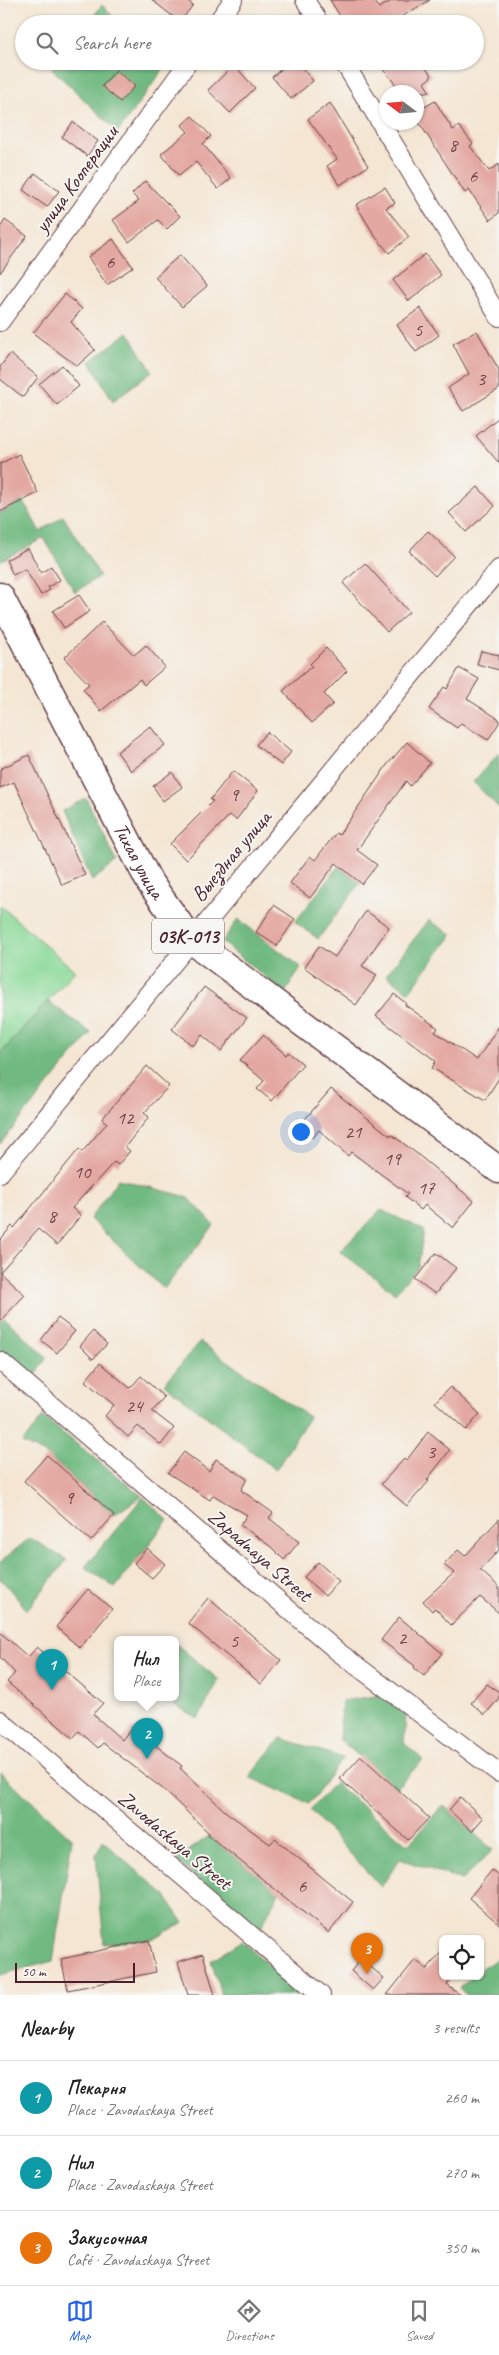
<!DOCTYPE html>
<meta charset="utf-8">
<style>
:root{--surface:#fff;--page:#f6f6f6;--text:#222;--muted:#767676;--line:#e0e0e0;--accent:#2563eb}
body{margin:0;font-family:Caveat,sans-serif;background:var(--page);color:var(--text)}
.controls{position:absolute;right:15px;bottom:15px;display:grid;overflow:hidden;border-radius:8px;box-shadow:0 1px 4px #0004}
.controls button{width:45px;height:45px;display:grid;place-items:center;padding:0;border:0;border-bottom:1px solid var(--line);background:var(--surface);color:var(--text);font:25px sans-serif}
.compass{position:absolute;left:379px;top:85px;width:45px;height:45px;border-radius:50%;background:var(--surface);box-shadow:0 1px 4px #0004;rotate:286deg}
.scale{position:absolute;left:15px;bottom:12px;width:120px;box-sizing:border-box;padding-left:5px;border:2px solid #4a1f2b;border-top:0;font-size:14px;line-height:18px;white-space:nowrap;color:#4a1f2b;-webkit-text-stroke:4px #f6f6f2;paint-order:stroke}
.you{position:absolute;left:300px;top:1131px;width:18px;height:18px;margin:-12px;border:4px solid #fff;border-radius:50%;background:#1a73e8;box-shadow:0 0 0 8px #1a73e833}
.badge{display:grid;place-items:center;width:32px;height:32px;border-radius:50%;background:var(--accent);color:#fff;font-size:16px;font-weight:700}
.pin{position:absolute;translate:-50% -41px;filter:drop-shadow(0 1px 2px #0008)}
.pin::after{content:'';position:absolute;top:26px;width:18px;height:15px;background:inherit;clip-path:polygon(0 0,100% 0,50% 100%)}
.popup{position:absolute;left:114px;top:1636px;width:65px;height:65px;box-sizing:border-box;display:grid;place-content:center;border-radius:8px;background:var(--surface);filter:drop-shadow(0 1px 4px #0005);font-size:16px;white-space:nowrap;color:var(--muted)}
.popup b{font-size:19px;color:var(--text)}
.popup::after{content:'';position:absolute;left:50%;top:100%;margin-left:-10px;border:10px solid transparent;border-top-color:var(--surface)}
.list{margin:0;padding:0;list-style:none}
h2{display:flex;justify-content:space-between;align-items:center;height:65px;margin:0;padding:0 20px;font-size:21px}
h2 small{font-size:16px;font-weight:400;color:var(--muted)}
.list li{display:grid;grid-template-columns:32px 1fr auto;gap:15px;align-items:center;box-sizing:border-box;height:75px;padding:0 20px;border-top:1px solid var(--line)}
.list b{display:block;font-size:19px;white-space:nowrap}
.list p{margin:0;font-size:16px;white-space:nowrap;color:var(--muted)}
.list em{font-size:16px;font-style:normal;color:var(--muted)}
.icon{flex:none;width:28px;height:28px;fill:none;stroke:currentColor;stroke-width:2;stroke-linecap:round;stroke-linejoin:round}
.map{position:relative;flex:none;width:499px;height:1995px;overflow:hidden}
.search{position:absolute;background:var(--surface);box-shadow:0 1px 4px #0004;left:15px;right:15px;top:15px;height:55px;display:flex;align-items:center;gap:12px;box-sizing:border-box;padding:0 18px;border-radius:28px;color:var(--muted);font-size:19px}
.sheet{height:290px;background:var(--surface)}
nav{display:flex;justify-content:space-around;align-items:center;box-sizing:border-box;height:70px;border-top:1px solid var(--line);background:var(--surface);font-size:14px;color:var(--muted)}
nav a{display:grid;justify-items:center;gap:2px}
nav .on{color:var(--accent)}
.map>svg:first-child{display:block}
</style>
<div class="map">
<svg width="499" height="1995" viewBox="0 0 499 1995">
<rect width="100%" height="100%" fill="#f6f6f2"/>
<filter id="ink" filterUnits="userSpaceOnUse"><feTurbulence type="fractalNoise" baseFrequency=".02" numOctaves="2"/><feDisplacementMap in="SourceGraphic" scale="10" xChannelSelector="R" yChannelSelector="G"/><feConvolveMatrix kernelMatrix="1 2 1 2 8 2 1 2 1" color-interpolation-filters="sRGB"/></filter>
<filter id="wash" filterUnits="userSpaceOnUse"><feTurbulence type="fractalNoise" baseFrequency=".0096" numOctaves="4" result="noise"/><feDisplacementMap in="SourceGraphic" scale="20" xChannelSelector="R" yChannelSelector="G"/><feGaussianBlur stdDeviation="1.12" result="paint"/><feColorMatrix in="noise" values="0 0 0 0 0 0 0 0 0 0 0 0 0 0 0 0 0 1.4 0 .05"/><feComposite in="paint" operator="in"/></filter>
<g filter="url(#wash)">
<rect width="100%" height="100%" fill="#f4e6d3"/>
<path fill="#8ad998" stroke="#6a7c62" d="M0 905 75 971 0 1054Z"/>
<path fill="#6fb980" stroke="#5c6c56" d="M102 5 120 24H88Z
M58 61H157L164 68 118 132 52 69Z
M128 332 152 371 113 401 90 362Z
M23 500 40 532 63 516 100 576 75 592 44 538 0 561V513Z
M499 753V808L473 782Z
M86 798 117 862 92 881 62 811Z
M338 867 361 882 318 939 295 922Z
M238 919 301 967 285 993 222 942Z
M429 920 452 935 409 992 386 975Z
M48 1001 91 1033 0 1144V1054Z
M118 1179 188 1197 214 1225 164 1289 90 1219Z
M381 1210 424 1230 418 1267 395 1293 340 1251Z
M0 1314 47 1357 31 1383 0 1356Z
M200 1342 309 1417 276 1470 164 1384Z
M43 1417 142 1496 114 1515 47 1455 22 1443Z
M143 1497 168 1520 115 1588 85 1567Z
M30 1538 67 1560 27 1610 0 1578V1562Z
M176 1644 219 1680 198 1719 164 1698H176Z
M382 1695 406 1715 404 1743 423 1760 396 1788 339 1739 342 1701Z
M281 1738 343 1758 309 1804 249 1777Z
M0 1772 72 1839 53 1961 0 1975Z
M335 1783 408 1845 443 1805 493 1850 462 1880 400 1859 381 1887 310 1810Z
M209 1836 279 1892 259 1932 176 1860Z
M103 1841 165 1895 184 1923 149 1940 104 1944 96 1855Z
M242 1941 300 1995H221L211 1960Z
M499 1957V1995H466L459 1988 474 1976H480V1971Z"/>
<g id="blocks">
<path fill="#e3a8a1" d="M152 0H186L193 5 180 22Z
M330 0H374L379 8 393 0H430L389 24H345Z
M291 61H296L313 81 291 99 272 77Z
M376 61H420L432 76 424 83 430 92H402Z
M234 65 255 88 230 113 208 90Z
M116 70 135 86 120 102 102 86Z
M435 101 453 130 459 126 473 144 470 146 489 171 499 164V213L490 220 469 190 465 193 416 118V112Z
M330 103 368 166 340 185 327 166 337 159 308 119Z
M192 116 211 136 203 144 231 178 218 189 196 162 179 176 161 154 188 132 182 125Z
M73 122 98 141 87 156 62 137Z
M35 173 59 191 47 207 23 190Z
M145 181 180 216 167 229 158 220 129 242 113 220 139 201 132 194Z
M385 187 395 203 386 208 409 237 389 253 375 236 356 205Z
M5 220 27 236 0 273V228Z
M113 239 133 267 107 285 88 257Z
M425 254 441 275 409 301 393 280Z
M180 255 207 286 182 307 155 277Z
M65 294 82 309 71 322 95 350 77 366 33 333Z
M420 308 439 335 416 352 397 325Z
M477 331 499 370V389L463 411 448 388 469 374 453 344Z
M10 354 38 377 23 397 0 379V367Z
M62 365 79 386 57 405 39 384Z
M499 417V463L476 436Z
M19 454 38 493 0 512V464Z
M478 487 495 506 466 532 449 513Z
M428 531 454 556 435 576 409 551Z
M28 548 41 573 51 566 60 580 48 587 50 590 41 595 25 569 13 575 6 560Z
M365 563 409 612 387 632 343 583Z
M79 595 90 611 64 628 53 611Z
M102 622 134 655 146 645 165 667 144 685 140 679 101 711 83 689 89 684 64 658Z
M326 648 347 671 324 694 333 704 312 723 283 691 312 666 310 664Z
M481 651 499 655V670L477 664Z
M459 668 479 679 467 699 499 719V723L488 740 461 723 457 728 429 709 444 687 447 689Z
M150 726 165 745 131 771 117 752Z
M267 732 291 752 281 765 256 745Z
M407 742 430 763 410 786 406 781 357 850 377 865 362 884 336 863 310 898 290 883 310 856 315 860 336 833 339 835 387 765Z
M29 755 85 875 62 885 14 782 0 788V769Z
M233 771 258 791 236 820 230 815 186 860 170 844 213 801 210 800Z
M172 772 182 787 163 801 153 786Z
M274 905 295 919 277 946 256 932Z
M366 911 389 927 362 966 377 975 356 1005 304 967 319 946 335 957Z
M204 987 247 1018 221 1051 202 1035 193 1046 172 1029Z
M394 994 406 1003 405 1005 438 1028 435 1032 477 1060 499 1026V1078L485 1100 432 1068 436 1061 376 1016Z
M263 1035 286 1055 288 1052 303 1064 272 1101 257 1089 264 1081 240 1060Z
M147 1066 169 1086 144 1113 149 1117 125 1147 130 1151 118 1165 114 1162 72 1208 81 1215 57 1245 38 1229 0 1272 25 1295 0 1321V1240L12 1226 14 1228 79 1149 82 1152 107 1123 102 1119Z
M331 1089 390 1136 391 1134 416 1153 474 1201 453 1228 425 1205 421 1210 405 1197 408 1194 351 1152 348 1156 319 1130 313 1138 299 1126Z
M436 1253 456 1268 435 1294 415 1279Z
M58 1318 75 1331 57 1353 41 1340Z
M93 1331 107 1344 93 1359 80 1346Z
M100 1363 130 1388 141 1376 164 1397 152 1411 174 1428 161 1445 138 1426 128 1437 105 1416 114 1405 85 1381Z
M450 1387 480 1414 466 1430 435 1402Z
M428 1432 450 1450 427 1480 429 1481 407 1506 381 1484 404 1459 406 1461Z
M184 1452 209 1471 216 1459 247 1479 241 1490 273 1513 269 1518 299 1542 284 1560 270 1546 240 1525 247 1515 213 1495 210 1500 168 1473Z
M47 1455 114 1515 91 1541 24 1481Z
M499 1519V1550L480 1570 499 1587V1613L480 1597 451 1625 435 1608 432 1611 423 1601 454 1573 444 1565 458 1550 465 1556Z
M147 1548 165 1564 152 1578 134 1563Z
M318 1562 339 1581 325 1596 304 1577Z
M88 1589 112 1609 80 1648 56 1627Z
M208 1598 281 1660 261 1684 188 1623Z
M399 1617 442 1653 424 1676 414 1668 415 1666 381 1640Z
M0 1632 28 1657 37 1647 103 1703 93 1714 122 1740 132 1727 182 1766 180 1768 226 1812 270 1844 275 1839 353 1902 329 1933 208 1835 209 1833 163 1789 103 1743 98 1748 79 1731 73 1738 7 1682 15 1673 0 1657Z
M487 1684 499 1692V1698L485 1715 471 1703Z
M361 1756 429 1818 408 1840 340 1779Z
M460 1797 483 1818 472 1831 449 1810Z
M492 1870 499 1876V1924L469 1898Z
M149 1940 156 1972 68 1990 61 1959Z
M443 1950V1976H454L447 1985 460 1995H387L415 1960 427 1969Z
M203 1954 215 1995H188L178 1962Z
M361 1959 384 1978 373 1990 351 1971Z"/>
</g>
</g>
<g filter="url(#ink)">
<use href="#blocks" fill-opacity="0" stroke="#643d44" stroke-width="1"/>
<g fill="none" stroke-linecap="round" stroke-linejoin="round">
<defs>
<path id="street" d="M305 0 320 24
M216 24 233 0
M343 61 499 317
M0 322 189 61
M0 1173 499 569
M0 1361 337 1651 499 1773
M0 1720 321 1995"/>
<g id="primary">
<path id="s1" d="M0 596 150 883 191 940 499 1170"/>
</g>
</defs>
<use href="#street" stroke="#643d44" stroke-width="20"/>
<use href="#primary" stroke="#643d44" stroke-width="29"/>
<use href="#street" stroke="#fff" stroke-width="18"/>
<use href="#primary" stroke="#fff" stroke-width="26"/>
</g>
</g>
<g text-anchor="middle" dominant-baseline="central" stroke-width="4" stroke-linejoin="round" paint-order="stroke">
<g font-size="19" fill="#704148">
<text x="453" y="145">8</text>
<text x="473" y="176">6</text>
<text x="110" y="262">6</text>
<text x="418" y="330">5</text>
<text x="481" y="379">3</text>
<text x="234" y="795">9</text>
<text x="125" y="1118">12</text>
<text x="353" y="1132">21</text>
<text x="392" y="1159">19</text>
<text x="82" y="1172">10</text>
<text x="426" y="1188">17</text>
<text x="52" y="1216">8</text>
<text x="134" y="1406">24</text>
<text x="431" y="1452">3</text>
<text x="69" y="1498">9</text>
<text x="402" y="1638">2</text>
<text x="234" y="1641">5</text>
<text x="302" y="1886">6</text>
</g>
<rect fill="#f6f6f2" stroke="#7e6067" stroke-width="1" x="152" y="918.5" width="72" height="35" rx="4"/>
<g font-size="20" font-weight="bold" fill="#4a1f2b">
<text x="188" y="936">03К-013</text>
</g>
<g font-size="21" fill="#4a1f2b" stroke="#f6f6f2">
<text transform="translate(76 179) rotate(-54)">улица Кооперации</text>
<text transform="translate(231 856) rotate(-50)">Выездная улица</text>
<text stroke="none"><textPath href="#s1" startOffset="299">Тихая улица</textPath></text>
<text transform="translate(260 1555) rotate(41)">Zapadnaya Street</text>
<text transform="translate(175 1840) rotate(40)">Zavodaskaya Street</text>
</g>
</g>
</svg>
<div class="controls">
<button><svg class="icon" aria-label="locate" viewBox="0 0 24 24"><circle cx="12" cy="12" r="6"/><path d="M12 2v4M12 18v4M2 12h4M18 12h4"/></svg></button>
</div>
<svg class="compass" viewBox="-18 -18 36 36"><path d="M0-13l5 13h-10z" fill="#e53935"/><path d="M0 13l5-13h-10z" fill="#767676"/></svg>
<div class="scale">50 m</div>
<div class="you"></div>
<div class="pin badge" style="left:52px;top:1690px;background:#0f9aa8">1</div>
<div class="pin badge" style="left:147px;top:1759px;background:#0f9aa8">2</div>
<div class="popup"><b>Нил</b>Place</div>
<div class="pin badge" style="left:367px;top:1974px;background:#e8710a">3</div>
<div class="search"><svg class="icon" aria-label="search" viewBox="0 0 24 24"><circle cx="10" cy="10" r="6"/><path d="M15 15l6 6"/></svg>Search here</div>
</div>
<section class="sheet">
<h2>Nearby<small>3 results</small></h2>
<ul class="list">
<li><span class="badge" style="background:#0f9aa8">1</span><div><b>Пекарня</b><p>Place · Zavodaskaya Street</p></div><em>260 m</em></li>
<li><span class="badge" style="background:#0f9aa8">2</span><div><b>Нил</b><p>Place · Zavodaskaya Street</p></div><em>270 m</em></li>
<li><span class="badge" style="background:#e8710a">3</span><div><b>Закусочная</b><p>Café · Zavodaskaya Street</p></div><em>350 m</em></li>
</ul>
</section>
<nav>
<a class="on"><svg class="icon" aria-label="map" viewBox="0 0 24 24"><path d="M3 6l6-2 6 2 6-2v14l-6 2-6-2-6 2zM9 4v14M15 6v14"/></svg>Map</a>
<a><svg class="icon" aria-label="directions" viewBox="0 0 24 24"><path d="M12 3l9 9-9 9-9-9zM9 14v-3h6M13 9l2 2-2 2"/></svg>Directions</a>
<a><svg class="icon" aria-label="saved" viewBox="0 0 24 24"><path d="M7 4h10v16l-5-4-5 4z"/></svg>Saved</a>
</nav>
